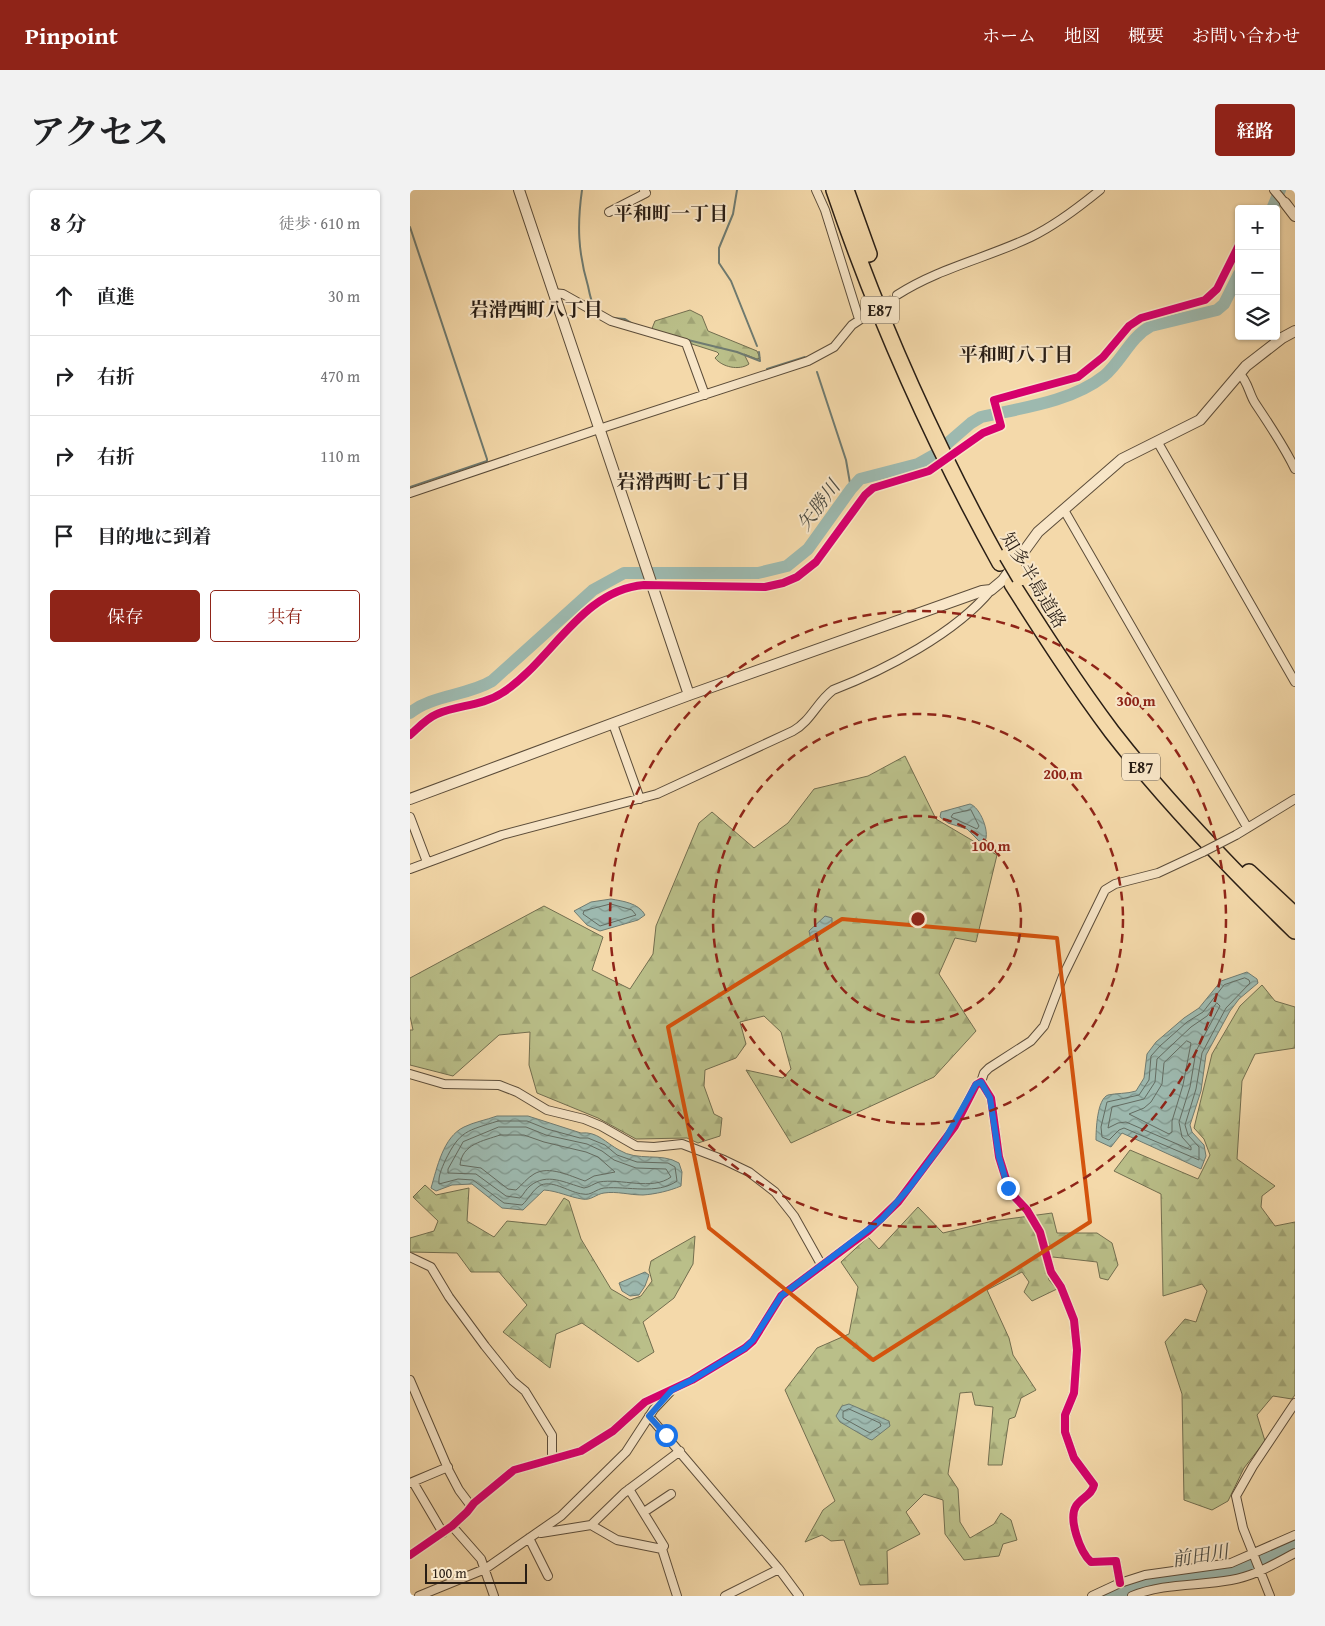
<!DOCTYPE html>
<html lang="ja">
<meta charset="utf-8">
<style>
:root{--surface:#fff;--page:#f2f2f2;--text:#202124;--muted:#757577;--line:#e0e0e0;--accent:#8f2418}
body{margin:0;font-family:"Gentium Book Plus","Noto Serif JP",serif;background:var(--page);color:var(--text)}
.controls{position:absolute;right:15px;top:15px;display:grid;overflow:hidden;border-radius:5px;box-shadow:0 1px 4px #0004}
.controls button{width:45px;height:45px;display:grid;place-items:center;padding:0;border:0;border-bottom:1px solid var(--line);background:var(--surface);color:var(--text);font:25px sans-serif}
.scale{position:absolute;left:15px;bottom:12px;width:102px;box-sizing:border-box;padding-left:5px;border:2px solid #291e15;border-top:0;font-size:14px;line-height:18px;white-space:nowrap;color:#291e15;-webkit-text-stroke:4px #f8e6c8;paint-order:stroke}
.stop{position:absolute;width:15px;height:15px;margin:-11px;border:4px solid #1a73e8;border-radius:50%;background:#fff}
.stop.end{background:#1a73e8;border-color:#fff;box-shadow:0 1px 5px #0008}
.list{margin:0;padding:0;list-style:none}
h2{display:flex;justify-content:space-between;align-items:center;height:65px;margin:0;padding:0 20px;font-size:21px}
h2 small{font-size:16px;font-weight:400;color:var(--muted)}
.list li{display:grid;grid-template-columns:32px 1fr auto;gap:15px;align-items:center;box-sizing:border-box;height:80px;padding:0 20px;border-top:1px solid var(--line)}
.list b{display:block;font-size:19px;white-space:nowrap}
.list em{font-size:16px;font-style:normal;color:var(--muted)}
.actions{display:flex;gap:10px;padding:15px 20px}
.actions a{flex:1;padding:11px 0;border:1px solid var(--accent);border-radius:5px;text-align:center;font-size:18px;color:var(--accent)}
.actions .main{background:var(--accent);color:#fff}
.icon{flex:none;width:28px;height:28px;fill:none;stroke:currentColor;stroke-width:2;stroke-linecap:round;stroke-linejoin:round}
.map{position:relative;flex:none;width:885px;height:1406px;overflow:hidden;border-radius:5px}
header{display:flex;align-items:center;gap:30px;box-sizing:border-box;height:70px;padding:0 25px;background:var(--accent);color:#fff}
header strong{font-size:24px}
nav{display:flex;gap:28px;margin-inline-start:auto;font-size:18px}
.intro{display:flex;align-items:center;justify-content:space-between;box-sizing:border-box;height:120px;padding:0 30px}
h1{margin:0;font-size:35px}
.button{padding:12px 22px;border-radius:5px;background:var(--accent);color:#fff;font-size:18px;font-weight:700}
main{display:flex;gap:30px;padding:0 30px}
aside{flex:1;background:var(--surface);border-radius:5px;box-shadow:0 1px 4px #0004}
.map>svg:first-child{display:block}
</style>
<header>
<strong>Pinpoint</strong>
<nav><a>ホーム</a><a>地図</a><a>概要</a><a>お問い合わせ</a></nav>
</header>
<div class="intro"><h1>アクセス</h1><a class="button">経路</a></div>
<main>
<aside>
<h2>8 分<small>徒歩 · 610 m</small></h2>
<ul class="list">
<li><svg class="icon" aria-label="ahead" viewBox="0 0 24 24"><path d="M12 20V5M6 11l6-6 6 6"/></svg><div><b>直進</b></div><em>30 m</em></li>
<li><svg class="icon" aria-label="right" viewBox="0 0 24 24"><path d="M7 20v-9h11M14 6l5 5-5 5"/></svg><div><b>右折</b></div><em>470 m</em></li>
<li><svg class="icon" aria-label="right" viewBox="0 0 24 24"><path d="M7 20v-9h11M14 6l5 5-5 5"/></svg><div><b>右折</b></div><em>110 m</em></li>
<li><svg class="icon" aria-label="arrive" viewBox="0 0 24 24"><path d="M6 21V4h12l-3 4 3 4H6"/></svg><div><b>目的地に到着</b></div></li>
</ul>
<div class="actions"><a class="main">保存</a><a>共有</a></div>
</aside>
<div class="map">
<svg width="885" height="1406" viewBox="0 0 885 1406">
<defs>
<pattern id="forest-firs" width="22" height="20" patternUnits="userSpaceOnUse" patternTransform="scale(1.25)"><rect width="22" height="20" fill="#babf89"/><path d="M5 1l3.5 6h-7zM16 11l3.5 6h-7z" fill="#a0a475"/></pattern>
<pattern id="water-waves" width="16" height="10" patternUnits="userSpaceOnUse" patternTransform="scale(1.25)"><rect width="16" height="10" fill="#9db9af"/><path d="M0 5q4-4 8 0t8 0" fill="none" stroke="#80968d"/></pattern>
</defs>
<rect width="100%" height="100%" fill="#f4d9aa"/>
<filter id="stains"><feTurbulence type="fractalNoise" baseFrequency=".004" numOctaves="4"/><feColorMatrix values="0 0 0 0 .2 0 0 0 0 .09 0 0 0 0 .02 0 0 0 .5 -.17"/></filter>
<radialGradient id="worn" r=".72"><stop offset=".6" stop-color="#630" stop-opacity="0"/><stop offset="1" stop-color="#630" stop-opacity=".3"/></radialGradient>
<path fill="url(#forest-firs)" stroke="#726e4f" d="M280 120 292 126 298 141 347 161 350 168 347 169 334 164 339 174C329 181 312 177 305 168L309 164 307 162 241 141 245 131Z
M495 566 526 629 587 665 566 752 545 748 529 784 566 841 524 887 381 953 336 880 373 888 381 879 371 842 354 826 330 832 336 854 326 868 295 880 294 896 304 924 312 928 310 946 288 953 277 948 226 949 188 928 127 903 119 875 120 842 89 845 43 886 0 875V840H3L0 826V788L134 716 193 747 182 780 220 799 243 764 246 736 289 633 302 622 344 658 378 633 404 599 458 586Z
M852 795 865 811 885 817V858L845 864 832 891 827 969 865 996 852 1006 851 1017 865 1036 885 1032V1205L882 1209 863 1206 847 1225 855 1251 834 1278 818 1311 802 1320 774 1310 772 1204 755 1152 775 1129 786 1132 797 1101 792 1094 753 1106 751 1004 704 981 720 960 788 989 800 965 794 949 784 938 802 864 830 816Z
M15 995 26 1005 59 998 57 1031 84 1047 97 1031 136 1035 154 1008 159 1011 171 1049 201 1099 220 1110 231 1106 242 1091 239 1080 241 1071 285 1046 283 1074 264 1108 233 1132 244 1162 228 1172 172 1133 146 1144 140 1178 93 1142 117 1115 89 1082H61L47 1063 0 1062V1048L24 1041 28 1031 3 1007Z
M508 1017 533 1043 583 1031 642 1023 647 1043H687L702 1053 708 1075 698 1090 690 1088 687 1072 643 1067 635 1072 639 1090 647 1099 622 1111 614 1102 619 1092 612 1082 577 1100 599 1148 603 1165 626 1200 611 1208 605 1227 599 1229 592 1275H578L583 1217 565 1215 562 1202 550 1203 538 1284 548 1299 550 1332 560 1348 584 1334 591 1323 601 1330 607 1350 593 1354 589 1366 554 1370 535 1344 533 1310 514 1304 496 1322 510 1344 477 1361 478 1394 450 1395 434 1350 421 1351 412 1345 395 1352 413 1320 425 1311 375 1200 407 1158 439 1144 448 1097 431 1072 458 1047 469 1059Z"/>
<path fill="url(#water-waves)" stroke="#6f7b71" d="M560 614C570 617 580 642 575 651H569L557 639 538 633 530 627 531 622Z
M201 709C212 711 229 713 235 725L228 730 190 741 177 735 164 721 181 712Z
M415 726 422 728V734L404 750H401L399 741Z
M837 782 847 789 848 793 829 809 820 821 796 865 791 901 780 935 782 942 794 955 796 966 791 979 712 943 701 957 686 950C686 940 687 909 698 905 706 903 717 904 726 901L734 888 737 864 746 852 774 828 789 818 811 791Z
M87 926H118L171 943C187 941 196 953 209 960 228 972 251 962 269 973L272 982 271 996C259 1001 246 1004 233 1005 219 1005 207 1001 194 1003 186 1004 181 1011 172 1009 159 1007 148 1001 134 1000L113 1020 92 1018 62 994 42 995 26 1001 21 998C27 978 33 947 54 937 64 932 76 930 87 926Z
M235 1082 239 1085 235 1096 229 1105 220 1106 212 1101 209 1093Z
M439 1214 479 1231 480 1236 462 1250 459 1249 430 1232 426 1226 432 1216Z"/>
<g fill="none" stroke-linecap="round" stroke-linejoin="round">
<path stroke="#636c62" stroke-width="1" d="M561 620 569 636 567 639 541 627 543 624Z
M201 714 222 720 226 725 190 736 173 724 174 721Z
M835 788 839 790 840 793 816 818 792 863 786 899 775 935 778 945 789 957V970L714 938 709 940 699 950 692 947 691 937 697 912 729 905 739 890 741 866 750 856 777 832 793 822 814 795Z
M807 813 810 816 786 861 780 897 769 932 772 947 781 957V960L716 932 708 933 698 938 702 917 734 909 745 892 747 869 781 837 797 826Z
M777 851 781 853 773 895 762 931V942L759 944 719 924 734 918 741 912 752 894 754 873Z
M88 931H117L137 939 170 948H178L195 955 207 965 227 972 258 973 265 977 267 991C247 1005 218 996 194 998 186 999 181 1006 173 1004 160 1003 144 990 131 995 122 1000 119 1009 112 1015L94 1013 63 990 48 989 29 994C28 986 32 978 35 971 50 940 57 941 88 931Z
M89 937H116L136 945 177 954 192 961 204 970 226 978 256 979 261 987C242 1001 211 988 189 992 183 994 180 997 174 998 155 993 137 982 120 996 116 999 114 1004 110 1008L96 1006 66 984 38 983V979L53 952Z
M90 945H114L134 952 176 962 188 967 205 982 184 986 175 991C160 986 139 975 124 984 117 988 112 995 106 1000L98 999 71 978 50 975C52 954 73 951 90 945Z
M439 1219 470 1233 471 1236 460 1243 433 1228V1222Z"/>
<path stroke="#6f7b71" stroke-width="2" d="M172 0C167 35 168 62 178 96 180 105 181 115 189 120
M327 0 323 24 309 58V73L321 91 347 156
M0 37 77 269V271L0 297
M202 128 215 129 223 134
M278 150 327 162 350 171
M349 162 350 171
M357 179 395 167
M407 182 436 270 441 299"/>
<path stroke="#9db9af" stroke-width="12" d="M862 19 870 0
M0 523C21 505 57 506 82 491L183 400 214 383H348L377 376 398 359 441 299 450 289 508 274 524 265 561 233 571 227C611 218 661 212 694 186 712 171 720 147 741 136L807 120 814 114 829 84
M700 1406 736 1392 823 1381 885 1355"/>
<path stroke="#cbb48c" stroke-width="8" stroke-dasharray="8 4" stroke-linecap="butt" d="M466 119 487 105"/>
<defs>
<path id="minor" d="M406 0 415 20 449 129
M864 0 875 13
M199 22 236 3 234 0
M143 103 153 104 201 131 276 153 295 205
M487 105C529 78 577 68 621 47 646 35 668 18 690 0
M829 183C838 191 839 204 845 213 859 234 874 256 885 279
M747 251 885 492
M0 303 189 239 398 171 424 157 442 135 460 123
M654 320 837 637
M203 534 230 609
M0 627 17 672
M826 645 885 609
M0 679 92 645 247 604 383 541C401 531 407 512 423 500 475 480 546 443 581 400
M0 884 34 894 89 895 107 902 137 920 174 929 191 936 226 956 244 957 272 954 314 970 339 982 365 1002 384 1026 412 1076
M571 892 574 883 579 878 621 851 634 836 653 786 695 700 705 694 748 683 793 662
M0 1067 21 1077 39 1107 75 1156 103 1191 115 1201 142 1245V1268
M0 1190 39 1281 49 1300 61 1316
M239 1226 369 1379 389 1406
M3 1292 33 1343
M0 1293 38 1277
M219 1299 254 1356 252 1359 267 1406
M234 1322 261 1304
M181 1335 207 1350 252 1359
M42 1336 71 1369 84 1406
M131 1343 181 1335 214 1303 270 1261
M119 1348 138 1386
M0 1365 42 1336 57 1322 64 1313 104 1280 171 1261 203 1241 235 1212 282 1190 335 1158 343 1151 371 1106 458 1041 488 1012 545 936 566 895 571 892 581 908 589 967 600 1002 617 1020 630 1042 641 1082 651 1097 664 1130 667 1160 664 1203 655 1225V1242L664 1268 684 1295C682 1305 672 1307 666 1316 658 1329 670 1362 681 1372L706 1371 710 1393
M9 1406 75 1379 151 1326 216 1262 244 1219 260 1202
M315 1406 369 1379
M682 1406 710 1393 735 1385 821 1373 885 1345
M722 1406C753 1393 789 1396 821 1390 845 1386 864 1374 885 1363
M860 1406 833 1338 826 1306 843 1276 885 1213"/>
<path id="tertiary" d="M109 0 279 505
M875 13 885 26
M0 609 279 505 572 401 581 400 593 390 628 342 712 269 790 230 836 176 872 148 885 141"/>
<path id="motorway" d="M424 0C468 129 524 254 590 373
M436 0 459 64
M602 394C634 444 666 494 702 542 758 614 820 678 885 741
M839 682 885 725"/>
</defs>
<use href="#minor" stroke="#5c4d3a" stroke-width="10"/>
<use href="#tertiary" stroke="#5c4d3a" stroke-width="12"/>
<use href="#motorway" stroke="#291e15" stroke-width="18"/>
<use href="#minor" stroke="#f8e6c8" stroke-width="8"/>
<use href="#tertiary" stroke="#f8e6c8" stroke-width="10"/>
<use href="#motorway" stroke="#f4d9aa" stroke-width="15"/>
<defs>
<path id="minor-bridge" d="M793 662 826 645"/>
<path id="motorway-bridge" d="M597 366 610 388"/>
</defs>
<use href="#minor-bridge" stroke="#5c4d3a" stroke-width="10" stroke-linecap="butt"/>
<use href="#motorway-bridge" stroke="#291e15" stroke-width="18" stroke-linecap="butt"/>
<use href="#minor-bridge" stroke="#f8e6c8" stroke-width="8"/>
<use href="#motorway-bridge" stroke="#f4d9aa" stroke-width="15"/>
<defs>
<path id="cycleway" d="M0 545C8 538 17 528 27 524 48 515 72 516 92 503 141 472 171 400 234 395L355 397 373 393 387 387 406 372 455 305 463 298 519 281 573 243 591 236 584 210 668 187 693 167 719 136 731 128 795 110 807 99 829 55
M0 1365 42 1336 57 1322 64 1313 104 1280 171 1261 203 1241 235 1212 282 1190 335 1158 343 1151 371 1106 458 1041 488 1012 545 936 566 895 571 892 581 908 589 967 600 1002 617 1020 630 1042 641 1082 651 1097 664 1130 667 1160 664 1203 655 1225V1242L664 1268 684 1295C682 1305 672 1307 666 1316 658 1329 670 1362 681 1372L706 1371 710 1393"/>
</defs>
<use href="#cycleway" stroke="#f8e6c8" stroke-width="11"/>
<use href="#cycleway" stroke="#d6006c" stroke-width="8"/>
</g>
<g fill="none" stroke-linecap="round" stroke-linejoin="round">
<path stroke="#1a73e8" stroke-width="6" d="M256 1245 239 1226 262 1200 282 1190 335 1158 343 1150 371 1106 472 1029 500 997 534 951 566 894 571 892 580 908 589 967 598 998"/>
</g>
<path fill="none" stroke="#d5530d" stroke-width="4" stroke-linejoin="round" d="M432 729 647 748 680 1032 463 1170 299 1038 258 837Z"/>
<g fill="none" stroke="#8f2418" stroke-width="2.5" stroke-dasharray="9 6">
<circle cx="508" cy="729" r="103"/>
<circle cx="508" cy="729" r="205"/>
<circle cx="508" cy="729" r="308"/>
</g>
<g text-anchor="middle" dominant-baseline="central" stroke-width="4" stroke-linejoin="round" paint-order="stroke">
<g fill="#f8e6c8" stroke="#675a4b" stroke-width="1">
<rect x="451" y="106.5" width="38" height="27" rx="4"/>
<rect x="712" y="563.5" width="38" height="27" rx="4"/>
</g>
<g font-size="16" font-weight="bold" fill="#291e15">
<text x="470" y="120">E87</text>
<text x="731" y="577">E87</text>
</g>
<g font-size="18" fill="#291e15" stroke="#f8e6c8">
<text transform="translate(624 390) rotate(59)">知多半島道路</text>
</g>
<g font-size="19" font-weight="bold" fill="#291e15" stroke="#f8e6c8">
<text x="261" y="23">平和町一丁目</text>
<text x="126" y="119">岩滑西町八丁目</text>
<text x="606" y="164">平和町八丁目</text>
<text x="273" y="291">岩滑西町七丁目</text>
</g>
<g font-size="19" font-style="italic" fill="#4c4c43" stroke="#f8e6c8">
<text transform="translate(408 315) rotate(-53)">矢勝川</text>
<text transform="translate(790 1365) rotate(-9)">前田川</text>
</g>
</g>
<circle cx="508" cy="729" r="8" fill="#8f2418" stroke="#f8e6c8" stroke-width="2.5"/>
<g font-size="15" text-anchor="middle" font-weight="bold" fill="#8f2418" stroke="#f8e6c8" stroke-width="4" stroke-linejoin="round" paint-order="stroke">
<text x="726" y="516">300 m</text>
<text x="653" y="589">200 m</text>
<text x="581" y="661">100 m</text>
</g>
<rect width="100%" height="100%" filter="url(#stains)"/>
<rect width="100%" height="100%" fill="url(#worn)"/>
</svg>
<div class="controls">
<button>+</button>
<button>−</button>
<button><svg class="icon" aria-label="layers" viewBox="0 0 24 24"><path d="M12 4l9 5-9 5-9-5zM3 14l9 5 9-5"/></svg></button>
</div>
<div class="scale">100 m</div>
<div class="stop" style="left:256px;top:1245px"></div>
<div class="stop end" style="left:598px;top:998px"></div>
</div>
</main>
